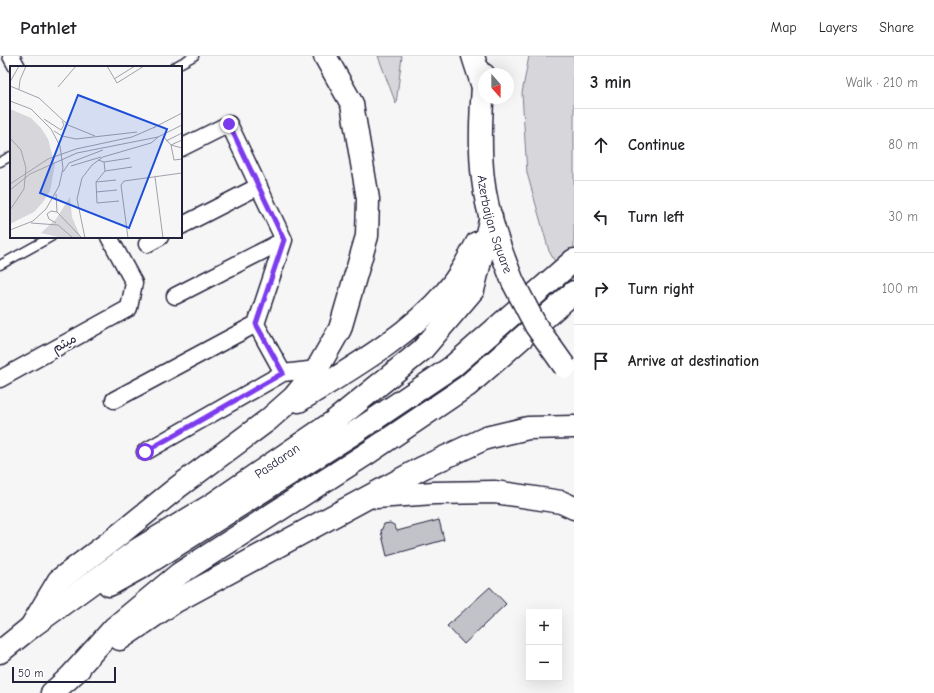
<!DOCTYPE html>
<meta charset="utf-8">
<style>
:root{--surface:#fff;--page:#f2f2f2;--text:#202124;--muted:#757577;--line:#e0e0e0}
body{margin:0;font-family:"Comic Neue","Playpen Sans Arabic",sans-serif;background:var(--page);color:var(--text)}
.controls{position:absolute;right:12px;bottom:12px;display:grid;overflow:hidden;border-radius:0px;box-shadow:0 4px 16px #0002}
.controls button{width:36px;height:36px;display:grid;place-items:center;padding:0;border:0;border-bottom:1px solid var(--line);background:var(--surface);color:var(--text);font:20px sans-serif}
.compass{position:absolute;left:478px;top:12px;width:36px;height:36px;border-radius:50%;background:var(--surface);box-shadow:0 4px 16px #0002;rotate:159deg}
.scale{position:absolute;left:12px;bottom:10px;width:104px;box-sizing:border-box;padding-left:4px;border:2px solid #22223b;border-top:0;font-size:11px;line-height:14px;white-space:nowrap;color:#22223b;-webkit-text-stroke:3px #fff;paint-order:stroke}
.stop{position:absolute;width:12px;height:12px;margin:-9px;border:3px solid #7c3aed;border-radius:50%;background:#fff}
.stop.end{background:#7c3aed;border-color:#fff;box-shadow:0 1px 4px #0008}
.list{margin:0;padding:0;list-style:none}
h2{display:flex;justify-content:space-between;align-items:center;height:52px;margin:0;padding:0 16px;font-size:17px}
h2 small{font-size:13px;font-weight:400;color:var(--muted)}
.list li{display:grid;grid-template-columns:26px 1fr auto;gap:12px;align-items:center;box-sizing:border-box;height:72px;padding:0 16px;border-top:1px solid var(--line)}
.list b{display:block;font-size:15px;white-space:nowrap}
.list em{font-size:13px;font-style:normal;color:var(--muted)}
.icon{flex:none;width:22px;height:22px;fill:none;stroke:currentColor;stroke-width:2;stroke-linecap:round;stroke-linejoin:round}
.map{position:relative;flex:none;width:574px;height:637px;overflow:hidden}
header{display:flex;align-items:center;gap:24px;box-sizing:border-box;height:56px;padding:0 20px;background:var(--surface);border-bottom:1px solid var(--line)}
header strong{font-size:19px}
nav{display:flex;gap:22px;margin-inline-start:auto;font-size:14px}
main{display:flex}
aside{flex:1;background:var(--surface)}
.map>svg:first-child{display:block}
</style>
<header>
<strong>Pathlet</strong>
<nav><a>Map</a><a>Layers</a><a>Share</a></nav>
</header>
<main>
<div class="map">
<svg width="574" height="637" viewBox="0 0 574 637">
<rect width="100%" height="100%" fill="#f6f6f7"/>
<filter id="ink" filterUnits="userSpaceOnUse"><feTurbulence type="fractalNoise" baseFrequency=".025" numOctaves="2"/><feDisplacementMap in="SourceGraphic" scale="8" xChannelSelector="R" yChannelSelector="G"/><feConvolveMatrix kernelMatrix="1 2 1 2 8 2 1 2 1" color-interpolation-filters="sRGB"/></filter>
<g filter="url(#ink)">
<path fill="#d7d7db" stroke="#7c7c8b" d="M378 0H402L396 48Z
M529 0H574V240L549 195 527 117 522 37Z"/>
<path fill="#c2c2c9" stroke="#22223b" d="M439 464 444 484 387 500 381 475 384 468 390 467 394 469 397 475Z
M490 531 506 548 464 588 447 570Z"/>
<g fill="none" stroke-linecap="round" stroke-linejoin="round">
<defs>
<path id="service" d="M174 11 194 0
M0 106 11 100
M0 209 51 181"/>
<path id="minor" d="M11 0 17 11
M181 92 229 68 284 184 256 268 283 317 317 313
M181 170 259 130
M147 188 160 181
M175 240 284 184
M0 323 129 252 134 227 109 181
M114 344 256 268
M145 396 283 317"/>
<path id="primary" d="M473 0 483 31"/>
<g id="trunk">
<path id="s1" d="M484 19C481 53 479 90 483 123 487 159 500 193 513 226"/>
<path d="M299 345C350 313 406 282 446 236 459 221 468 204 477 187"/>
<path d="M376 441 434 437 495 436 561 446 574 452"/>
<path d="M109 529 145 509 354 377 452 311 574 204"/>
<path d="M31 571 59 524 115 482 178 431 268 364 294 341 317 313 340 273 367 180 368 143 352 48 325 0"/>
<path d="M120 583 176 545 422 412 486 382 528 372 574 371"/>
<path id="s2" d="M0 596 31 571 137 494 210 450 333 366 422 294 473 234 491 161"/>
<path d="M68 623 114 572 179 518 368 397 467 330 574 236"/>
<path d="M52 637 79 613"/>
</g>
</defs>
<use href="#service" stroke="#22223b" stroke-width="11"/>
<use href="#minor" stroke="#22223b" stroke-width="19"/>
<use href="#primary" stroke="#22223b" stroke-width="25"/>
<use href="#trunk" stroke="#22223b" stroke-width="25"/>
<use href="#service" stroke="#fff" stroke-width="8"/>
<use href="#minor" stroke="#fff" stroke-width="16"/>
<use href="#primary" stroke="#fff" stroke-width="22"/>
<use href="#trunk" stroke="#fff" stroke-width="22"/>
<defs>
<path id="trunk-bridge" d="M513 226 536 270 565 311"/>
</defs>
<use href="#trunk-bridge" stroke="#22223b" stroke-width="25" stroke-linecap="butt"/>
<use href="#trunk-bridge" stroke="#fff" stroke-width="22"/>
</g>
</g>
<g fill="none" stroke-linecap="round" stroke-linejoin="round" filter="url(#ink)">
<path stroke="#7c3aed" stroke-width="5" d="M145 396 283 317 256 268 284 184 229 68"/>
</g>
<g text-anchor="middle" dominant-baseline="central" stroke-width="3" stroke-linejoin="round" paint-order="stroke">
<g font-size="13" fill="#22223b" stroke="#fff">
<text stroke="none"><textPath href="#s1" startOffset="151">Azerbaijan Square</textPath></text>
<text transform="translate(64 287) rotate(-29)">میثم</text>
<text stroke="none"><textPath href="#s2" startOffset="337">Pasdaran</textPath></text>
</g>
</g>
<g transform="translate(10 10)">
<rect width="172" height="172" fill="#f6f6f7"/>
<path d="M0 43 21 52 31 62 38 73 45 99 40 125 33 136 24 146 0 158ZM60 131 62 151 71 172H52L31 167 46 153Z" fill="#d7d7db"/>
<path fill="none" stroke="#a1a1ac" stroke-width="1" d="M97 0 107 17 134 0M104 13 125 0M0 16 9 0M0 20 29 32 58 59 85 70M48 21 66 0M9 23 10 14 16 0M0 35 21 43 41 63 50 80 53 102 49 120 36 143 23 155 0 164M34 53 51 64 54 59 52 55M143 62 172 47M44 65 52 70 66 73 127 66M153 70 161 79 172 82M0 72 11 84 16 102 14 123 0 144M146 72 172 59M172 74 161 79 164 94 172 93M156 75 172 67M88 94 94 96 95 105 86 116 87 137 109 135M94 96 120 92M61 100 91 91M95 105 122 101M53 106 59 97 93 84M145 111 153 172M86 116 106 114M0 118 38 93 66 83 122 71 145 61M0 124 20 108 67 87 148 71M86 126 107 124M46 128 47 146 72 172M21 157 48 159 63 172M46 157 39 153 37 148 41 145 47 146M75 172 67 133 72 112 82 99 93 91 141 77 147 72M118 172 111 119 114 115 172 107"/>
<path fill="#1d4ed8" fill-opacity="0.15" stroke="#1d4ed8" stroke-width="2" d="M68 29 157 63 119 162 30 127Z"/>
<rect width="172" height="172" fill="none" stroke="#22223b" stroke-width="2"/>
</g>
</svg>
<div class="controls">
<button>+</button>
<button>−</button>
</div>
<svg class="compass" viewBox="-18 -18 36 36"><path d="M0-13l5 13h-10z" fill="#e53935"/><path d="M0 13l5-13h-10z" fill="#757577"/></svg>
<div class="scale">50 m</div>
<div class="stop" style="left:145px;top:396px"></div>
<div class="stop end" style="left:229px;top:68px"></div>
</div>
<aside>
<h2>3 min<small>Walk · 210 m</small></h2>
<ul class="list">
<li><svg class="icon" aria-label="ahead" viewBox="0 0 24 24"><path d="M12 20V5M6 11l6-6 6 6"/></svg><div><b>Continue</b></div><em>80 m</em></li>
<li><svg class="icon" aria-label="left" viewBox="0 0 24 24"><path d="M17 20v-9H6M10 6l-5 5 5 5"/></svg><div><b>Turn left</b></div><em>30 m</em></li>
<li><svg class="icon" aria-label="right" viewBox="0 0 24 24"><path d="M7 20v-9h11M14 6l5 5-5 5"/></svg><div><b>Turn right</b></div><em>100 m</em></li>
<li><svg class="icon" aria-label="arrive" viewBox="0 0 24 24"><path d="M6 21V4h12l-3 4 3 4H6"/></svg><div><b>Arrive at destination</b></div></li>
</ul>
</aside>
</main>
